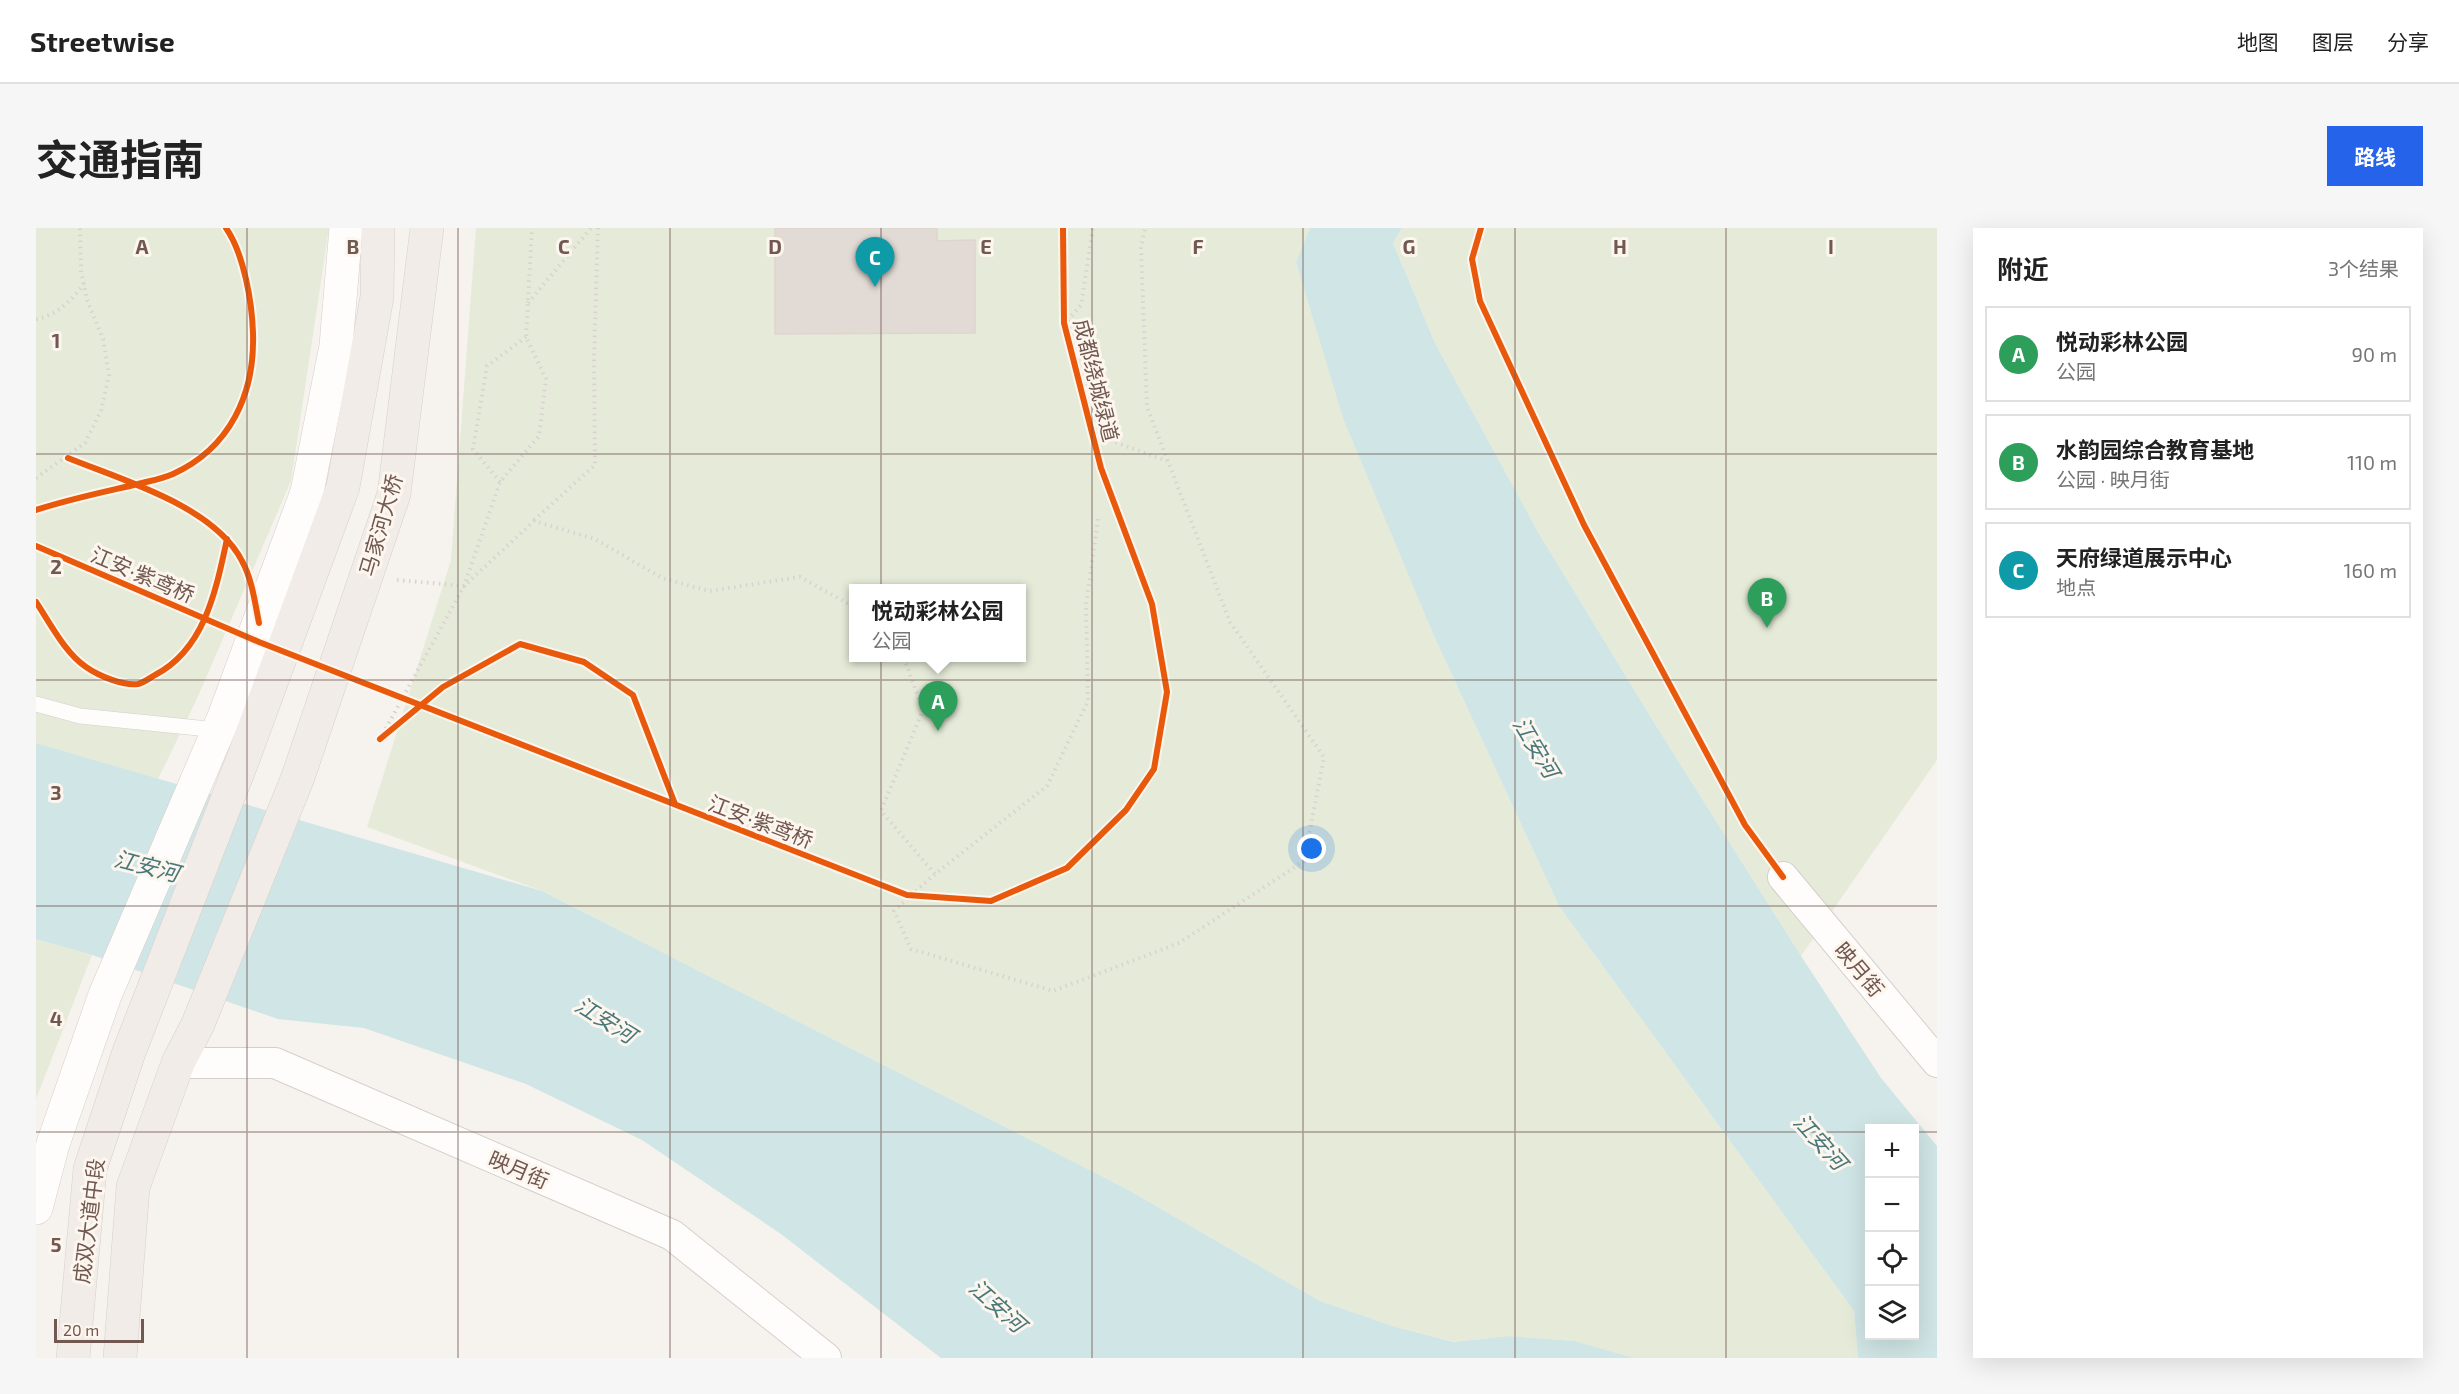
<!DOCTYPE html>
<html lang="zh">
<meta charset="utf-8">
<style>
:root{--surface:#fff;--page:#f6f6f6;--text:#222;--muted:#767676;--line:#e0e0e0;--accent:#2563eb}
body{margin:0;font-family:"Exo 2","Noto Sans SC",sans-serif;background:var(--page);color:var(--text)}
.controls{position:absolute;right:18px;bottom:18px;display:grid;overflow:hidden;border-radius:0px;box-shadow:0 6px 24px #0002}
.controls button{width:54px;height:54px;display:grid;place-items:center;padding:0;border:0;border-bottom:2px solid var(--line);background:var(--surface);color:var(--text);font:30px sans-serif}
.scale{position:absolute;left:18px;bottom:15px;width:90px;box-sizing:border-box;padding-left:6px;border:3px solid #715850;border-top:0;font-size:16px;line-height:21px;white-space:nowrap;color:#715850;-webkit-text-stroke:4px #fdf6ef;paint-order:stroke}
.you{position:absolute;left:1276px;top:621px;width:21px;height:21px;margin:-15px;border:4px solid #fff;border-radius:50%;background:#1a73e8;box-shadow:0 0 0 9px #1a73e833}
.badge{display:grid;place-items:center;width:39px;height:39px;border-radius:50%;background:var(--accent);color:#fff;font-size:20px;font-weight:700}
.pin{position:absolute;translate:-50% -50px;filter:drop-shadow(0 2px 3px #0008)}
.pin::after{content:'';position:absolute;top:32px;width:21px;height:18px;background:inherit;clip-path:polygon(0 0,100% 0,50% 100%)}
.popup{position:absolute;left:813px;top:356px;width:177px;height:78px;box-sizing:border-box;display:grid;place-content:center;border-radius:0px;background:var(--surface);filter:drop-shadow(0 2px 4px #0005);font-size:20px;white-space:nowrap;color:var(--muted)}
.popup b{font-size:22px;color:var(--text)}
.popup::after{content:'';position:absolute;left:50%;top:100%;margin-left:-12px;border:12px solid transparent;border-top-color:var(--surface)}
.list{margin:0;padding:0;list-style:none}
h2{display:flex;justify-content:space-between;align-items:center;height:78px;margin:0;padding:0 24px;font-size:26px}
h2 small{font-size:20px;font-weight:400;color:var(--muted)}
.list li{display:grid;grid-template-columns:39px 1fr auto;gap:18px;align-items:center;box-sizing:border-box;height:96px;margin:0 12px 12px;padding:0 12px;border:2px solid var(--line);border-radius:0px}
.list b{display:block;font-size:22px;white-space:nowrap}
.list p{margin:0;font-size:20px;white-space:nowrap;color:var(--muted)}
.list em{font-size:20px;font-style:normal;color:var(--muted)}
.icon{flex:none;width:33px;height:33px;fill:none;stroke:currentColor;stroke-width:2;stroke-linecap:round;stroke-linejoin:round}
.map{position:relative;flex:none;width:1901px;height:1130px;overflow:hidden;border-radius:0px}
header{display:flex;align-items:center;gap:36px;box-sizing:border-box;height:84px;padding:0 30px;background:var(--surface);border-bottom:2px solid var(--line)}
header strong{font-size:28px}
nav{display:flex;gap:33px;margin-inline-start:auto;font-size:21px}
.intro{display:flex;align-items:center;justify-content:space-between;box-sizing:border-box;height:144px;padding:0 36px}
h1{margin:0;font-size:42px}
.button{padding:15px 27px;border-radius:0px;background:var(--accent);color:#fff;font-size:21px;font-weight:700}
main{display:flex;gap:36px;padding:0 36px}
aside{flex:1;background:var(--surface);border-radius:0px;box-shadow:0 6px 24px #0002}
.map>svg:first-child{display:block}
</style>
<header>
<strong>Streetwise</strong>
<nav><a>地图</a><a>图层</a><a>分享</a></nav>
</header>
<div class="intro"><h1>交通指南</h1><a class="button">路线</a></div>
<main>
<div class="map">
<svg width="1901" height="1130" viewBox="0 0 1901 1130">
<rect width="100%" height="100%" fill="#f6f2ed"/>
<path fill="#e6ebd9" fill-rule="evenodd" d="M0 0H293L255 253 160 473 122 551 0 515Z
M440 0H1274L1260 34 1398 408 1523 678 1818 1083 1822 1130H1598L1539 1113 1473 1108 1419 1114 1360 1099 1284 1073 1089 960 506 663 331 599 415 332ZM818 360H986V430H818Z
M1366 0H1901V532L1765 728 1619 496 1502 304 1399 115 1357 15Z
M0 711 56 727 0 871Z"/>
<path fill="#d0e5e5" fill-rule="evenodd" d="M1274 0H1366L1357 15 1399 115 1502 304 1619 496 1765 728 1845 850 1901 918V1130H1822L1818 1083 1523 678 1398 408 1307 190 1260 34ZM1834 900H1878V1108H1834Z
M0 515 506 663 1089 960 1284 1073 1360 1099 1418 1114 1473 1108 1539 1113 1598 1130H905L745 1006 606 912 490 856 328 800 242 791 56 727 0 711Z"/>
<path fill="#e2dad5" stroke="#ded5d0" stroke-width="1.5" d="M739 0H901V13L939 12V105L739 106Z"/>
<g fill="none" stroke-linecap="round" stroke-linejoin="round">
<defs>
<path id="lane" d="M0 476 44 488 182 502"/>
<path id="street" d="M1747 649 1901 834
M142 835H239L636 1007 790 1130"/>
<path id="secondary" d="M0 980 17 916 69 767 188 489 271 264 300 118 310 0"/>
<path id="primary" d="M37 1130 54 941 93 824 207 531 307 259 341 69 342 0
M84 1130 97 959 142 835 162 796 262 549 358 266 391 0"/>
</defs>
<use href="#lane" stroke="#d5cfcb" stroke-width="16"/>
<use href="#street" stroke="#d5cfcb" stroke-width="32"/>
<use href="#secondary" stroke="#d5ceca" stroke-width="34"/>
<use href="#primary" stroke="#d7cfcc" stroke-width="34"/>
<path stroke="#d9d2d0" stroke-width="4" stroke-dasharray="1.5 4.5" stroke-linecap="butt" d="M492 75 555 0
M0 91C20 88 36 72 48 56
M1028 97 1045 77 1057 0
M1057 206 1131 233
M0 250 49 215 65 183 73 147 67 111 51 72 45 43 44 0
M464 254 437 221 451 138 490 109
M1062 291 1050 377 1052 473 1011 558 899 646 858 683 875 721 1017 763 1143 715 1268 633 1288 529 1194 394 1111 179 1105 20 1109 0
M498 292 559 237 558 131 562 0
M361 352 428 358 498 293 559 311 626 350 673 363 764 349 818 379
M868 430 887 482 845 583 899 646
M344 511 428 358 464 254 503 208 510 151 490 109 496 0"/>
<use href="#lane" stroke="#fefdfc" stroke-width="15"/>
<use href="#street" stroke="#fefdfc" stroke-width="30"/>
<use href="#secondary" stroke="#fefdfc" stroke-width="33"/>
<use href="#primary" stroke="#f1ece7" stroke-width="33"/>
<defs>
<path id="cycleway" d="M1445 0 1436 31 1444 73 1548 297 1709 597 1747 649
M32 230C86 252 178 278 206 333 216 351 219 375 223 395
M0 282C33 271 68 264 102 256 113 253 126 251 137 246 194 220 219 166 217 105 216 74 208 26 190 0
M0 318 223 414 871 667 955 673 1031 640 1090 582 1118 541 1131 464 1116 376 1065 240 1028 95 1027 0
M0 374C14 395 29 425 50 439 63 448 87 458 102 456 107 455 114 450 119 447 169 421 180 362 191 311
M344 511 407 459 484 416 548 434 597 467 639 576"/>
</defs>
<use href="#cycleway" stroke="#fdf6ef" stroke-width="10"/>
<use href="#cycleway" stroke="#e8590c" stroke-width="6"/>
</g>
<path fill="none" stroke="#715850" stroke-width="1.5" stroke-opacity="0.55" d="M211 0V1130M422 0V1130M634 0V1130M845 0V1130M1056 0V1130M1267 0V1130M1479 0V1130M1690 0V1130M0 226H1901M0 452H1901M0 678H1901M0 904H1834M1878 904H1901"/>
<g text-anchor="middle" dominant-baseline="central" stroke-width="6" stroke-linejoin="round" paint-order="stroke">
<g font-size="21" fill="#715850" stroke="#fdf6ef">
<text transform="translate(1061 152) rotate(76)">成都绕城绿道</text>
<text transform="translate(344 297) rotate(-74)">马家河大桥</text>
<text transform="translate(107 346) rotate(23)">江安·紫鸢桥</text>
<text transform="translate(725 593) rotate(21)">江安·紫鸢桥</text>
<text transform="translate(1824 741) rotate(50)">映月街</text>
<text transform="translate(483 941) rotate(23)">映月街</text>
<text transform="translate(52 993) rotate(-83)">成双大道中段</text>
</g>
<g font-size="22" font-style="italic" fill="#49787b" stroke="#fdf6ef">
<text transform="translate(1501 519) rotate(59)">江安河</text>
<text transform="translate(111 637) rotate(14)">江安河</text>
<text transform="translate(570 791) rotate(32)">江安河</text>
<text transform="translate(1785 913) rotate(48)">江安河</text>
<text transform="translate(962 1077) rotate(42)">江安河</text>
</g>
</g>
<g font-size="20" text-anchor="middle" font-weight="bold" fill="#715850" stroke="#fdf6ef" stroke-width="6" stroke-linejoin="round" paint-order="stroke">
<text x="106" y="26">A</text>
<text x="317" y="26">B</text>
<text x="528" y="26">C</text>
<text x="739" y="26">D</text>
<text x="950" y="26">E</text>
<text x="1162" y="26">F</text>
<text x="1373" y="26">G</text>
<text x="1584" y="26">H</text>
<text x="1795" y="26">I</text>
<text x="20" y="120">1</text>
<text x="20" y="346">2</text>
<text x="20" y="572">3</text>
<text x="20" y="798">4</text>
<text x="20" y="1024">5</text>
</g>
</svg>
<div class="controls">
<button>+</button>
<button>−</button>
<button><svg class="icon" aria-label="locate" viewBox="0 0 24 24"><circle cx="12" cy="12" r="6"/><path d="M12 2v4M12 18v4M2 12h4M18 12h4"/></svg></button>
<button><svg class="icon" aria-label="layers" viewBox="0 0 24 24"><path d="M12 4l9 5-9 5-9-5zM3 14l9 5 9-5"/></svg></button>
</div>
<div class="scale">20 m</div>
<div class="you"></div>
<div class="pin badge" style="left:902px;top:503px;background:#2e9e5b">A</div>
<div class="popup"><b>悦动彩林公园</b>公园</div>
<div class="pin badge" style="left:1731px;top:400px;background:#2e9e5b">B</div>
<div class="pin badge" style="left:839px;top:59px;background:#0f9aa8">C</div>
</div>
<aside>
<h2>附近<small>3个结果</small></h2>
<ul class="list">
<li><span class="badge" style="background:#2e9e5b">A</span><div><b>悦动彩林公园</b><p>公园</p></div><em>90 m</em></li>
<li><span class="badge" style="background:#2e9e5b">B</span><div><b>水韵园综合教育基地</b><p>公园 · 映月街</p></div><em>110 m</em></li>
<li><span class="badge" style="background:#0f9aa8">C</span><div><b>天府绿道展示中心</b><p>地点</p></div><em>160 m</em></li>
</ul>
</aside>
</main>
